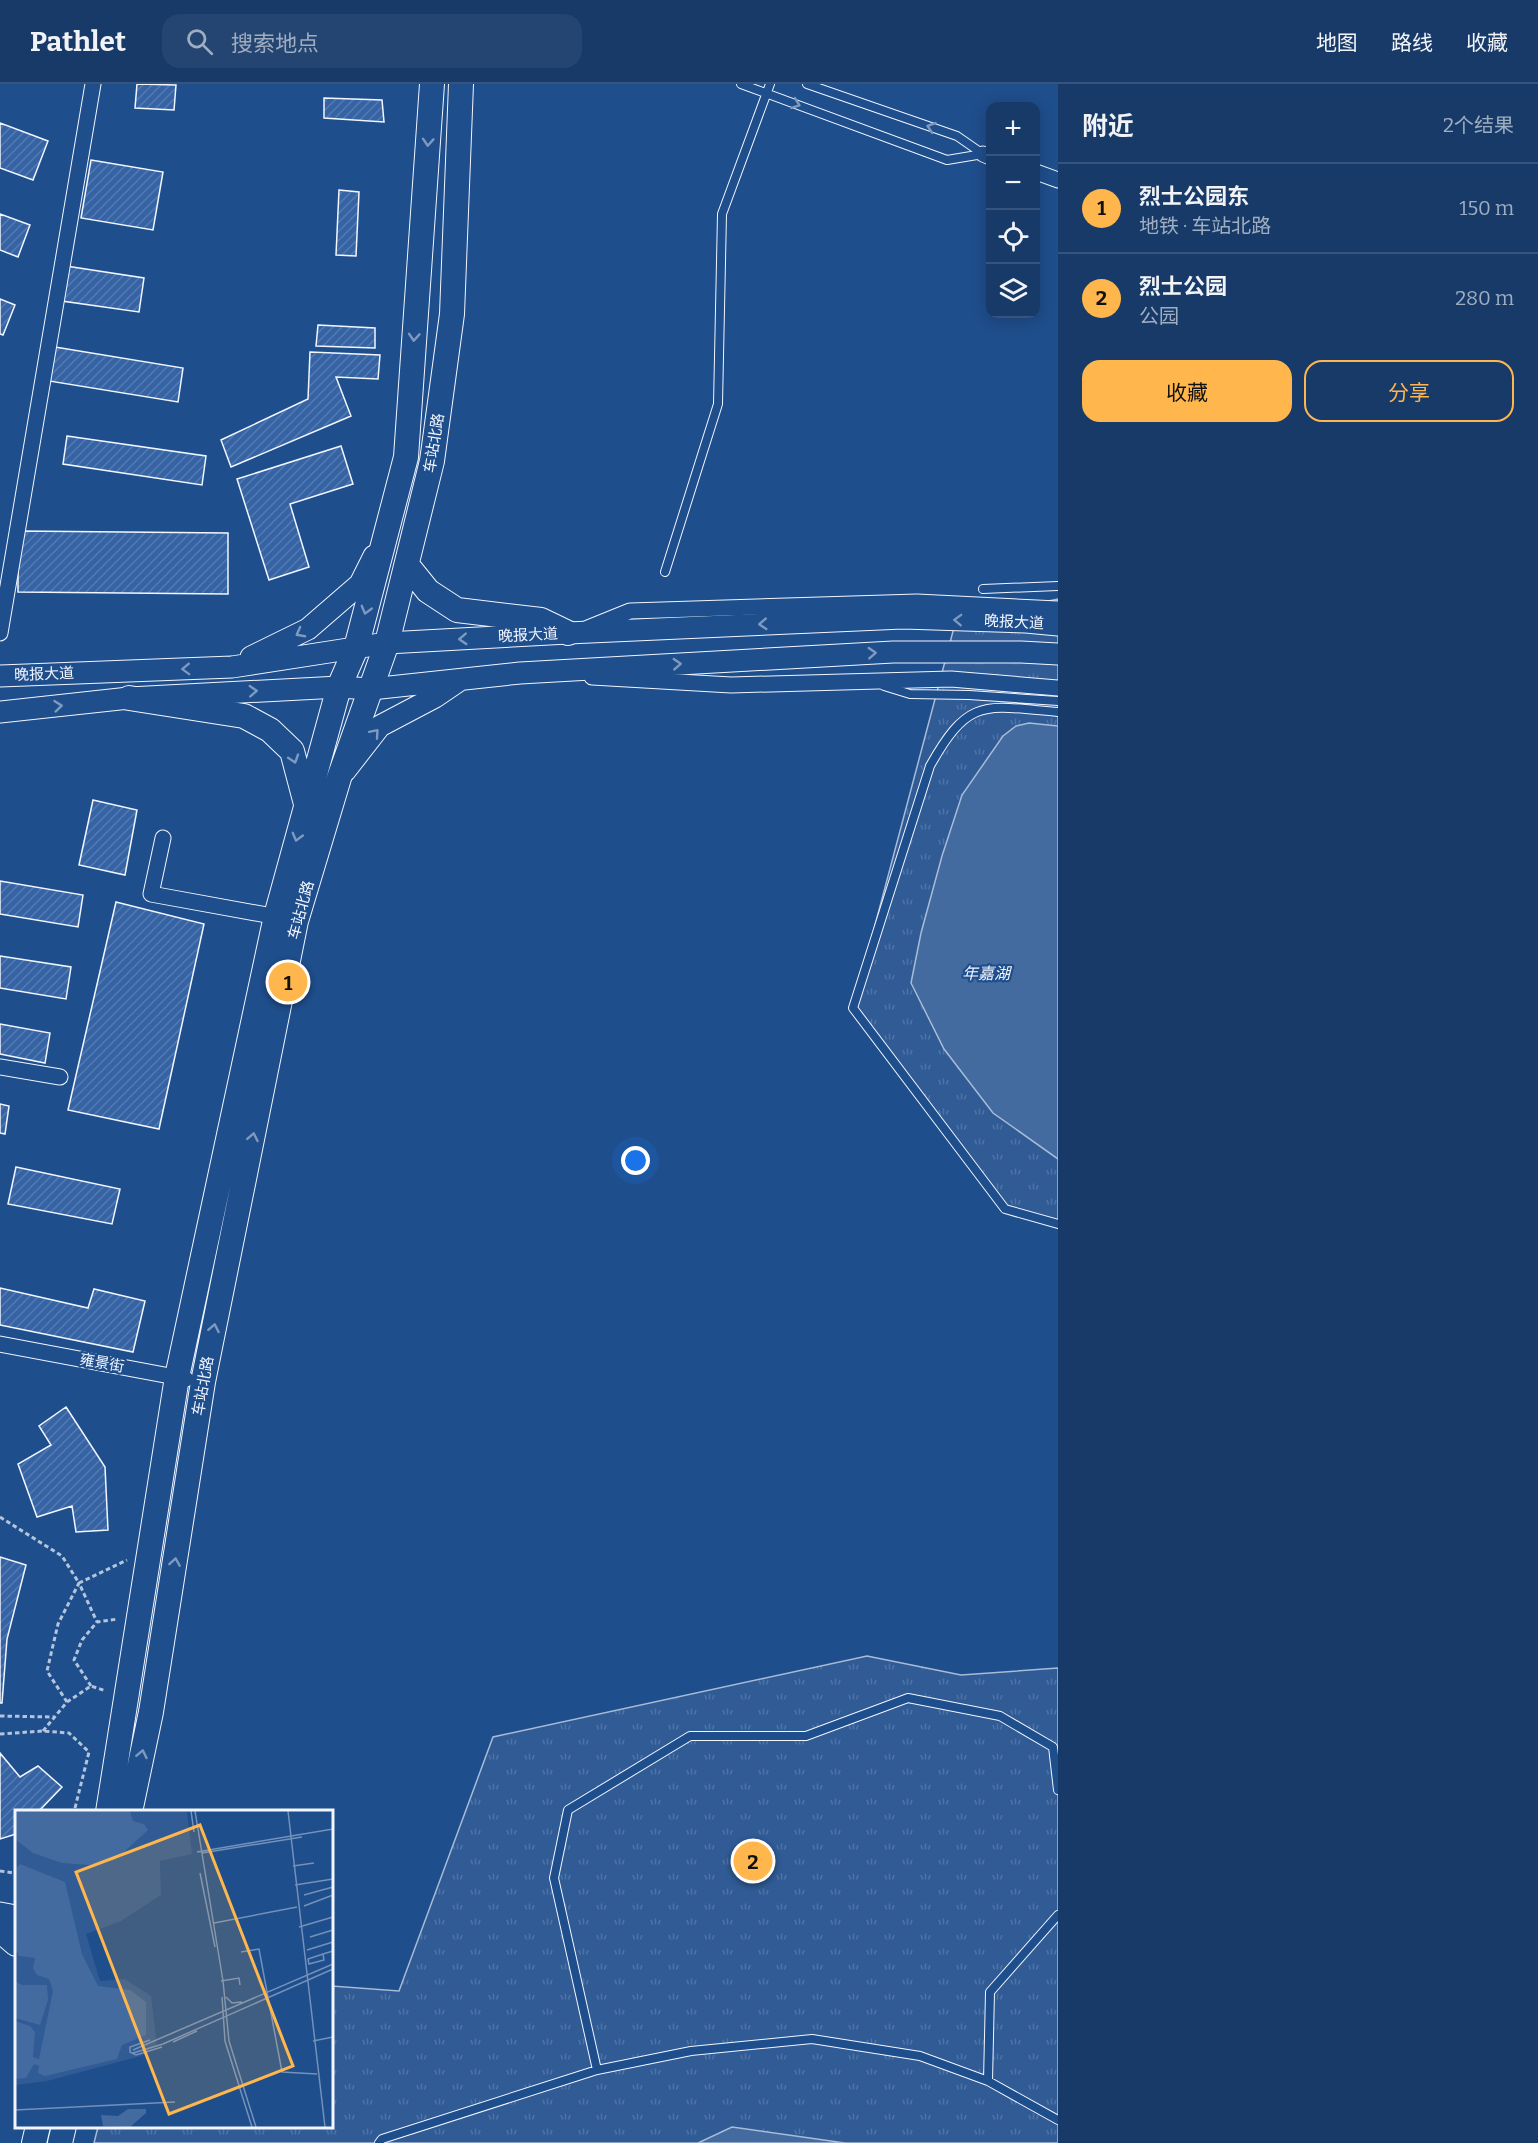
<!DOCTYPE html>
<html lang="zh">
<meta charset="utf-8">
<style>
:root{--surface:#173a69;--page:#244571;--text:#f1f3f6;--muted:#9eadc0;--line:#36547d;--accent:#ffb74d}
body{margin:0;font-family:Bitter,"Noto Sans SC",serif;background:var(--page);color:var(--text)}
.controls{position:absolute;right:18px;top:18px;display:grid;overflow:hidden;border-radius:12px;box-shadow:0 3px 15px #0003}
.controls button{width:54px;height:54px;display:grid;place-items:center;padding:0;border:0;border-bottom:2px solid var(--line);background:var(--surface);color:var(--text);font:30px sans-serif}
.you{position:absolute;left:636px;top:1077px;width:21px;height:21px;margin:-15px;border:4px solid #fff;border-radius:50%;background:#1a73e8;box-shadow:0 0 0 9px #1a73e833}
.badge{display:grid;place-items:center;width:39px;height:39px;border-radius:50%;background:var(--accent);color:#111;font-size:20px;font-weight:700}
.pin{position:absolute;translate:-50% -50%;border:3px solid #fff;box-shadow:0 2px 6px #0006}
.list{margin:0;padding:0;list-style:none}
h2{display:flex;justify-content:space-between;align-items:center;height:78px;margin:0;padding:0 24px;font-size:26px}
h2 small{font-size:20px;font-weight:400;color:var(--muted)}
.list li{display:grid;grid-template-columns:39px 1fr auto;gap:18px;align-items:center;box-sizing:border-box;height:90px;padding:0 24px;border-top:2px solid var(--line)}
.list b{display:block;font-size:22px;white-space:nowrap}
.list p{margin:0;font-size:20px;white-space:nowrap;color:var(--muted)}
.list em{font-size:20px;font-style:normal;color:var(--muted)}
.actions{display:flex;gap:12px;padding:18px 24px}
.actions a{flex:1;padding:14px 0;border:2px solid var(--accent);border-radius:18px;text-align:center;font-size:21px;color:var(--accent)}
.actions .main{background:var(--accent);color:#111}
.icon{flex:none;width:33px;height:33px;fill:none;stroke:currentColor;stroke-width:2;stroke-linecap:round;stroke-linejoin:round}
.map{position:relative;flex:none;width:1058px;height:2059px;overflow:hidden}
header{display:flex;align-items:center;gap:36px;box-sizing:border-box;height:84px;padding:0 30px;background:var(--surface);border-bottom:2px solid var(--line)}
header strong{font-size:28px}
nav{display:flex;gap:33px;margin-inline-start:auto;font-size:21px}
.search{width:420px;height:54px;background:var(--page);display:flex;align-items:center;gap:15px;box-sizing:border-box;padding:0 21px;border-radius:18px;color:var(--muted);font-size:22px}
main{display:flex}
aside{flex:1;background:var(--surface)}
.map>svg:first-child{display:block}
</style>
<header>
<strong>Pathlet</strong>
<div class="search"><svg class="icon" aria-label="search" viewBox="0 0 24 24"><circle cx="10" cy="10" r="6"/><path d="M15 15l6 6"/></svg>搜索地点</div>
<nav><a>地图</a><a>路线</a><a>收藏</a></nav>
</header>
<main>
<div class="map">
<svg width="1058" height="2059" viewBox="0 0 1058 2059">
<defs>
<pattern id="park-tufts" width="24" height="20" patternUnits="userSpaceOnUse" patternTransform="scale(1.5)"><rect width="24" height="20" fill="#305b95"/><path d="M3 7l-1-3M5 7V3M7 7l1-3M15 17l-1-3M17 17v-4M19 17l1-3" fill="none" stroke="#4e73a5"/></pattern>
<pattern id="building-hatch" width="6" height="6" patternUnits="userSpaceOnUse" patternTransform="scale(1.5)"><rect width="6" height="6" fill="#3563a3"/><path d="M-1 1l2-2M0 6l6-6M5 7l2-2" fill="none" stroke="#537ab1"/></pattern>
</defs>
<rect width="100%" height="100%" fill="#1f4e8c"/>
<path fill="url(#park-tufts)" stroke="#a8bbd7" stroke-width="1.5" d="M1058 515V1140L1005 1125 853 924 956 536Z
M867 1572 961 1591 1058 1584V2059H94L98 2043 332 2042V1902L399 1907 493 1653Z"/>
<path fill="#446ba0" stroke="#a8bbd7" stroke-width="1.5" d="M1029 639 1058 642V1075L993 1029 944 965 911 899 921 849 942 772 962 711 1003 652 1016 642Z
M732 2043 845 2059H698Z"/>
<path fill="url(#building-hatch)" stroke="#f2f6ff" stroke-width="1.5" d="M137 0 176 1 174 26 135 24Z
M324 14 382 16 384 38 324 34Z
M0 39 48 57 33 96 0 84Z
M91 76 163 88 153 146 81 134Z
M339 106 359 108 356 172 336 171Z
M0 130 30 141 18 173 0 166Z
M66 182 144 194 139 228 62 217Z
M0 215 15 221 3 251 0 250Z
M318 241 375 244V264L316 262Z
M55 263 183 284 178 318 49 297Z
M310 268 380 271 378 295 336 293 351 332 231 383 221 356 308 315Z
M67 352 206 372 202 401 63 380Z
M341 362 353 400 290 420 309 483 269 496 237 395Z
M18 447 228 449V510L18 508Z
M93 716 137 726 125 791 79 781Z
M0 797 83 811 78 843 0 830Z
M116 818 204 840 159 1045 68 1026Z
M0 872 71 883 66 915 0 904Z
M0 940 50 949 45 979 0 970Z
M0 1020 9 1022 5 1050 0 1049Z
M16 1083 120 1105 112 1140 8 1120Z
M0 1204 88 1224 94 1205 145 1217 133 1268 0 1241Z
M66 1323 105 1383 108 1446 76 1448 72 1422 37 1433 18 1380 51 1361 39 1342Z
M0 1473 26 1481 7 1555 2 1619H0Z
M0 1669 20 1693 38 1682 62 1703 38 1728H16V1750L0 1755Z"/>
<g fill="none" stroke-linecap="round" stroke-linejoin="round">
<defs>
<path id="lane" d="M741 0 947 76 983 70
M807 0 957 52 983 70
M665 488 718 320 722 130 770 0
M983 505 1058 502
M884 602 910 610 969 611 1058 617
M1058 628C985 622 969 612 930 682L853 924 1005 1125 1058 1140
M597 1986 554 1794 568 1726 690 1652H806L908 1614 1000 1632 1053 1663 1058 1706
M988 1997 990 1908 1058 1831
M379 2059 382 2055 597 1986 691 1967 812 1955 920 1972 988 1997 1058 2036"/>
<path id="street" d="M983 70 990 73
M1036 88 1058 96
M588 544 630 527 917 518 1058 525
M0 549 93 0
M592 593 731 601 951 595 1058 604
M163 754 151 810 283 834
M0 983 60 993
M0 1260 186 1295"/>
<path id="secondary" d="M251 573 308 545 360 500 374 472
M0 592 232 583 387 559 568 549 903 534 1026 538 1058 541
M0 628 129 614 339 603 371 605 520 589 893 568H1021L1058 570
M345 687 380 642 435 613 460 596
M0 1829 16 1832"/>
<path id="primary" d="M407 481 428 507 457 526 541 536 568 549
M129 614 244 632 270 646 292 667 306 720
M108 1728 177 1293 276 832 339 603 356 564 406 373 432 0
M130 1728 151 1628 203 1298 296 837 339 694 387 559 432 377 452 230 461 0
M1 1847 16 1860
M34 2059 38 2042
M60 2059 64 2042"/>
</defs>
<use href="#lane" stroke="#f2f6ff" stroke-width="10"/>
<use href="#street" stroke="#f2f6ff" stroke-width="17"/>
<use href="#secondary" stroke="#f2f6ff" stroke-width="23"/>
<use href="#primary" stroke="#f2f6ff" stroke-width="26"/>
<path stroke="#b3c4dc" stroke-width="3" stroke-dasharray="4.5 3" stroke-linecap="butt" d="M0 1433 62 1472 79 1499 127 1476
M91 1602 74 1576 82 1556 97 1538 118 1535
M67 1618 47 1587 58 1540 79 1499 97 1538
M0 1632 55 1633
M43 1647 67 1618 91 1602 106 1607
M0 1650 43 1647 69 1649 89 1668 74 1728
M0 1787 14 1789 16 1787"/>
<use href="#lane" stroke="#1f4e8c" stroke-width="8"/>
<use href="#street" stroke="#1f4e8c" stroke-width="15"/>
<use href="#secondary" stroke="#1f4e8c" stroke-width="21"/>
<use href="#primary" stroke="#1f4e8c" stroke-width="24"/>
</g>
<defs><path id="oneway-chevron" d="M-2-3.5L2.5 0L-2 3.5" fill="none" stroke-width="1.6" stroke-linecap="round" stroke-linejoin="round" transform="scale(1.5)"/></defs>
<g stroke="#7e9ac0">
<use href="#oneway-chevron" transform="translate(796 20) rotate(20)"/>
<use href="#oneway-chevron" transform="translate(931 43) rotate(-161)"/>
<use href="#oneway-chevron" transform="translate(428 58) rotate(94)"/>
<use href="#oneway-chevron" transform="translate(414 253) rotate(94)"/>
<use href="#oneway-chevron" transform="translate(366 526) rotate(105)"/>
<use href="#oneway-chevron" transform="translate(958 536) rotate(-178)"/>
<use href="#oneway-chevron" transform="translate(763 540) rotate(177)"/>
<use href="#oneway-chevron" transform="translate(300 549) rotate(152)"/>
<use href="#oneway-chevron" transform="translate(463 555) rotate(177)"/>
<use href="#oneway-chevron" transform="translate(872 569) rotate(-3)"/>
<use href="#oneway-chevron" transform="translate(677 580) rotate(-3)"/>
<use href="#oneway-chevron" transform="translate(186 585) rotate(178)"/>
<use href="#oneway-chevron" transform="translate(253 607) rotate(-3)"/>
<use href="#oneway-chevron" transform="translate(58 622) rotate(-6)"/>
<use href="#oneway-chevron" transform="translate(375 649) rotate(-49)"/>
<use href="#oneway-chevron" transform="translate(294 675) rotate(72)"/>
<use href="#oneway-chevron" transform="translate(297 753) rotate(105)"/>
<use href="#oneway-chevron" transform="translate(253 1053) rotate(-79)"/>
<use href="#oneway-chevron" transform="translate(214 1244) rotate(-79)"/>
<use href="#oneway-chevron" transform="translate(175 1478) rotate(-81)"/>
<use href="#oneway-chevron" transform="translate(142 1670) rotate(-78)"/>
</g>
<g text-anchor="middle" dominant-baseline="central" stroke-width="4.5" stroke-linejoin="round" paint-order="stroke">
<g font-size="15" fill="#f2f6ff" stroke="#1f4e8c">
<text transform="translate(434 359) rotate(-81)">车站北路</text>
<text transform="translate(1014 538) rotate(3)">晚报大道</text>
<text transform="translate(528 551) rotate(-3)">晚报大道</text>
<text transform="translate(44 590) rotate(-2)">晚报大道</text>
<text transform="translate(301 826) rotate(-75)">车站北路</text>
<text transform="translate(102 1279) rotate(10)">雍景街</text>
<text transform="translate(203 1302) rotate(-80)">车站北路</text>
</g>
<g font-size="16" font-style="italic" fill="#f2f6ff" stroke="#1f4e8c">
<text x="986" y="889">年嘉湖</text>
</g>
</g>
<g transform="translate(15 1726)">
<rect width="318" height="318" fill="#1f4e8c"/>
<path d="M0 1H172L177 44 145 51 146 85 106 111 71 124 85 171 110 169 136 186 142 236 126 246 32 271 0 275Z" fill="#305b95"/>
<path d="M0 1H115L118 11 129 14 133 20 100 50 75 55 47 53 18 43 0 29ZM5 54 50 72 67 144 83 176 115 180 131 192V225L107 235 102 249 30 266 23 263 24 256 19 254 11 268 0 269V211L15 216 20 222 18 247 24 249 38 181 34 169 22 165 18 158 20 148 4 146 0 138V59ZM0 171 7 175H32L33 190 25 215 0 208ZM113 299H131V303L115 317 88 316 86 305 103 306Z" fill="#446ba0"/>
<path fill="none" stroke="#7391ba" stroke-width="1.5" d="M176 1 179 22M180 1 208 171 214 231 241 317M273 1 310 317M182 42 318 19M187 43 287 27M278 56 299 53M185 63 200 137M280 75 318 69M289 85 318 77M289 96 318 85M199 113 282 97M284 117 318 107M295 127 318 120M292 140 318 132M226 142 244 139 267 262 302 264M308 144 309 150 294 154 293 149 308 144 318 141M206 171 224 168 225 175M207 187 210 231 237 317M211 187 217 193 227 192M135 230 115 237V242L121 245 147 237M298 231 318 227M158 232 182 221M118 240 318 154M118 243 148 234 318 159M0 300 160 292"/>
<path fill="#ffb74d" fill-opacity="0.15" stroke="#ffb74d" stroke-width="3" d="M185 15 278 256 154 304 61 62Z"/>
<rect width="318" height="318" fill="none" stroke="#f2f6ff" stroke-width="3"/>
</g>
</svg>
<div class="controls">
<button>+</button>
<button>−</button>
<button><svg class="icon" aria-label="locate" viewBox="0 0 24 24"><circle cx="12" cy="12" r="6"/><path d="M12 2v4M12 18v4M2 12h4M18 12h4"/></svg></button>
<button><svg class="icon" aria-label="layers" viewBox="0 0 24 24"><path d="M12 4l9 5-9 5-9-5zM3 14l9 5 9-5"/></svg></button>
</div>
<div class="you"></div>
<div class="pin badge" style="left:288px;top:898px">1</div>
<div class="pin badge" style="left:753px;top:1777px">2</div>
</div>
<aside>
<h2>附近<small>2个结果</small></h2>
<ul class="list">
<li><span class="badge">1</span><div><b>烈士公园东</b><p>地铁 · 车站北路</p></div><em>150 m</em></li>
<li><span class="badge">2</span><div><b>烈士公园</b><p>公园</p></div><em>280 m</em></li>
</ul>
<div class="actions"><a class="main">收藏</a><a>分享</a></div>
</aside>
</main>
